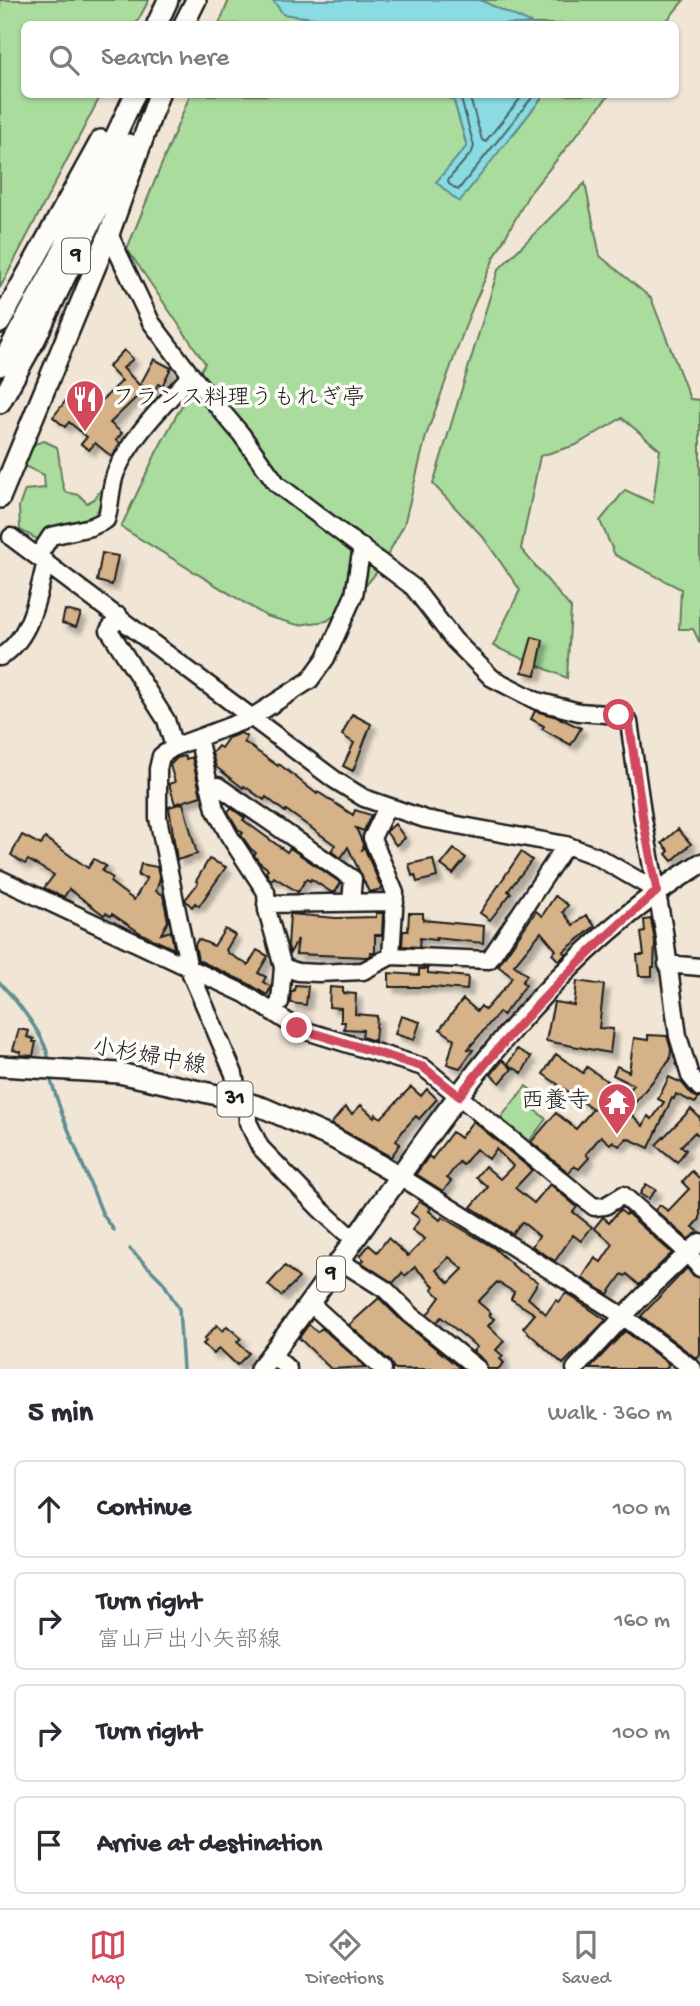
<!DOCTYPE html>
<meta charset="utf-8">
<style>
:root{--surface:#fff;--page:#f7f7f7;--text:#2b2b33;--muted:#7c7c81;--line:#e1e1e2;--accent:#d1495b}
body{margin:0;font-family:"Gochi Hand","Klee One",sans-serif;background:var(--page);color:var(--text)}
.stop{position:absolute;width:21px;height:21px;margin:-16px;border:5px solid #d1495b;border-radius:50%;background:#fff}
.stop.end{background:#d1495b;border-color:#fff;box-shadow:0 2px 7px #0008}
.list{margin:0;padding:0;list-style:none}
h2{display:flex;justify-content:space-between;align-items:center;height:91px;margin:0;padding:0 28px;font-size:30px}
h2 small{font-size:23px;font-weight:400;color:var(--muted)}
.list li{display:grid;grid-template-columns:46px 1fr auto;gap:21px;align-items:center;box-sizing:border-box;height:98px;margin:0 14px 14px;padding:0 14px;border:2px solid var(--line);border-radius:10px}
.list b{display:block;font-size:26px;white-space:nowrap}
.list p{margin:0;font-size:23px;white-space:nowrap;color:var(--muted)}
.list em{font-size:23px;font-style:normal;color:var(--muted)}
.icon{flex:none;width:38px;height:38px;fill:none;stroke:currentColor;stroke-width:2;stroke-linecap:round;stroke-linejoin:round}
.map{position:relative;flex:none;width:700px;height:1369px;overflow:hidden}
.search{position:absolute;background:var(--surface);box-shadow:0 2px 5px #0004;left:21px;right:21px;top:21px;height:77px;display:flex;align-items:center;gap:18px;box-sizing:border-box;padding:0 24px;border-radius:10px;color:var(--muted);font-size:26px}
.sheet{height:539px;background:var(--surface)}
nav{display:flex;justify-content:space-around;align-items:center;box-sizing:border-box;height:98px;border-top:2px solid var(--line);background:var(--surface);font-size:19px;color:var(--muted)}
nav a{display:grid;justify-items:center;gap:4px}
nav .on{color:var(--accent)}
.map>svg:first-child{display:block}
</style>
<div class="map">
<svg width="700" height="1369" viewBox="0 0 700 1369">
<defs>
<filter id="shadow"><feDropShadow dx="5.5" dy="5.5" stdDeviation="2" flood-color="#0004"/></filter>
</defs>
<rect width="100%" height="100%" fill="#f1e6d6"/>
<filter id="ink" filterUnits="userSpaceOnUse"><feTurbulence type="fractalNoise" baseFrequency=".0143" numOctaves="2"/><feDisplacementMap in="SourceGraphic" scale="14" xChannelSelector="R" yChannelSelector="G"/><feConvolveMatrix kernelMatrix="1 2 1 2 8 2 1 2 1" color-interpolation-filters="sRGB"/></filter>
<g filter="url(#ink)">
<path fill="#aadc9d" stroke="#637c5c" stroke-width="2" d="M0 0H149L136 24H24V94L101 95 0 288Z
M229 0H273L283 14 313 18 319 24H219Z
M480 0H684L664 24H532Z
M190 95H445L454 101 467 147 512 136 544 95H609L529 194 494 258 469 316 426 436 404 525 381 567 354 600 327 621 298 625 266 616 121 527 157 451 205 363 127 249Z
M585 183 600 256 651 298 690 399 700 400V643L693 629H679L681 589 615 555 600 521 625 490 653 503 660 450 622 418 576 445 540 456 521 549 571 608 567 678 493 646 520 590 483 537 433 484 498 270Z
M44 441 57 447C61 462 59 478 65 492L79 495 87 503 95 498 104 485 105 496 95 516 53 528 37 539 20 530 19 507 25 490 45 488 44 475 22 465 28 446Z
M526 1086 542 1099 534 1109 546 1119 527 1144 498 1121Z"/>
<path fill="#8adce2" stroke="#5e8f93" stroke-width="2" d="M273 0H480L532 24H319L313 18 283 14Z
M445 95H544L459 202 436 182 467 146 454 101Z"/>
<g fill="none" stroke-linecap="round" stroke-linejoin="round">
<path stroke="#48696b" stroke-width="2" d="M457 94 461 99 474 146 472 152 448 180 449 184 458 190 535 94
M469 94 482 140 485 142 524 94"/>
<path stroke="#5e8f93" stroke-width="3.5" d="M0 983C16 1000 49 1040 49 1063
M49 1075 62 1114 103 1215 114 1230
M130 1249 163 1282 179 1309 183 1369"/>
</g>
<path fill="#d5b288" stroke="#1c1c1c" stroke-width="2" fill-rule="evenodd" filter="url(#shadow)" d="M124 350 133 359 123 368 144 390 110 423 122 433 116 440 120 443 112 457 95 443 89 450 81 444 87 437 69 422 65 427 53 417 71 394 93 409 122 381 108 367Z
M154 359 171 368 162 386 158 384 154 392 140 385Z
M102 553 118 556 112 585 97 581Z
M65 610 81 614 76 627 62 623Z
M532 637 543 640 536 675 522 672Z
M535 711 557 717 581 728 571 745 542 729 544 726 531 719Z
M352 714 371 724 353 771 343 766 354 743 342 735Z
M241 733 247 737 244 742 278 766 279 764 317 794 318 792 353 815 355 810 371 815 364 831 356 828 363 844 362 849 364 847 382 889 369 892 348 847 341 858 331 851 335 845 286 810 285 812 266 797 264 800 244 786 243 788 216 767 212 753 218 746 221 748 228 738Z
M185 756 186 759 192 757 201 796 175 804 169 784 175 782 170 765 177 758Z
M183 803 197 854 177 860 169 807Z
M231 808 245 818 243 820 287 852 290 848 341 883 335 892H331L311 879 310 881 306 879 298 892 274 877 272 880 269 878 266 872 268 869 259 862 254 855 256 853 251 849 241 835 243 833 238 829 228 812Z
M395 824 405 838 396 845 386 832Z
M678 829 691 844 672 861 666 854 669 851 662 843Z
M22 835 41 845 45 838 88 868 94 859 106 866 102 871 113 878 110 882 134 900 147 878 138 876 141 864 157 867 160 879 156 891 163 895 168 921 161 934 171 931 174 949 142 934 112 914 111 916 106 913 104 915 69 889 64 897 44 888 54 875 28 860 25 864 11 855Z
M454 849 466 858 453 874 441 865Z
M521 852 532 860 508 891 511 893 490 920 480 913Z
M209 859 226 867 199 906 195 903 192 907 185 900 198 883 196 881Z
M433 859 437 877 417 882 415 875 412 876 409 864Z
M555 896 568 905 563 912 573 925 586 915 595 926 563 952 566 954 559 961 552 954 556 950 541 932 514 965 527 975 522 982 526 985 503 1015 499 1012 468 1049 473 1050 460 1068 447 1064 454 1039 440 1029 463 999 477 1011 481 1006 485 1010 508 984 512 977 498 966 536 911 542 916Z
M376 913H383L382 935H375V952H371V955L367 957 296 954 298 939 290 953 288 946 290 914 336 918 376 917Z
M409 913H423V920L484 926 483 943 436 938V940L420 938 419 947 402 946 403 931H408Z
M651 919 655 942 654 967H652V976H639L637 955H644L641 933 645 932 644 920Z
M225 929 235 935 226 950 228 953 248 965 257 950 268 956 258 973 266 977 263 982 271 987 267 995 249 984 198 960 195 945 198 939 214 946Z
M419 969H428V973L468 977 467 990 431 987H389V973L419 975Z
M577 981 604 985 599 1028 613 1029 610 1053 546 1041 554 1002 574 1005Z
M295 985 308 986 306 1005 290 1003 291 991H294Z
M330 987 343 988V993L356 994 355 1014 377 1016 375 1041 362 1037 363 1030 344 1029 345 1022H341V1008L329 1007Z
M401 1016 420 1022 414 1040 395 1034Z
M19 1029 29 1031 27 1037 34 1039 33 1042H36L33 1056 20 1055 21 1052 13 1050Z
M648 1035 667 1036 671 1049 670 1060 628 1111 643 1126 648 1116 652 1119 664 1102 658 1099 669 1077 682 1083 692 1095 699 1098 695 1103 676 1094 674 1099 672 1098 649 1148 627 1138 619 1146 613 1141 610 1144 601 1136 586 1154 589 1158 579 1169 574 1166 569 1173 531 1142 556 1113 576 1129 593 1109 543 1074 556 1054 583 1073 587 1067 607 1081 600 1092 618 1104 634 1085 613 1075 617 1066 629 1072 634 1038 648 1040Z
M517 1049 531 1057 522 1073 508 1064Z
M503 1060 512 1069 500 1083 491 1075Z
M411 1087 421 1096 427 1089 437 1099 419 1119 416 1116 404 1129 396 1141 400 1144 391 1157 331 1124 345 1107 352 1114 361 1105 374 1117 376 1114 381 1118Z
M691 1109 700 1118V1138L695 1132 681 1146 686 1150 677 1162 656 1145Z
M473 1121 532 1170 515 1188 534 1203 550 1184 577 1207 573 1212 592 1227 581 1241 573 1235 555 1261 532 1246 539 1236 522 1222 512 1234 471 1207 488 1187 476 1177 485 1166 500 1179 513 1166 496 1149 489 1159 476 1149 463 1165 459 1162 447 1178 451 1181 443 1191 416 1174 429 1156 432 1159 452 1132 460 1138Z
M692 1171 700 1179V1219L693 1227 699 1232 688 1239 655 1210 660 1205 668 1211 689 1189 682 1182Z
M646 1184 656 1190 648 1199 640 1194Z
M420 1201 431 1208 429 1211 440 1220 442 1217 494 1248 518 1270 538 1282 528 1298 546 1314 556 1300 559 1302 566 1293 606 1320 563 1364 523 1328 535 1314 511 1299 514 1292 497 1282 478 1302 491 1313 489 1315 494 1319 488 1326 504 1341 496 1350 503 1356 500 1359 504 1363 498 1369H488L485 1361 473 1351 477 1347 441 1317 436 1322 427 1315 440 1297 432 1289 434 1286 415 1267 405 1276 402 1273 393 1283 361 1262 364 1260 360 1256 369 1245 377 1252 388 1238 408 1256 425 1239 412 1230 420 1219 411 1213ZM449 1257 463 1269 449 1283 436 1270Z
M620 1210 626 1215 627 1213 672 1253 639 1285 627 1274 625 1276 622 1274 608 1294 582 1278 595 1258 601 1262 613 1244 594 1228 603 1217 609 1222Z
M285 1266 299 1278 281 1296 268 1285Z
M687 1268 692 1275 700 1278V1355L697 1359 641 1316Z
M379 1298 402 1321 461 1369H396L393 1367 390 1361 349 1325Z
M309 1324 317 1332 322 1328 366 1367 331 1369 299 1338Z
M217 1325 223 1331 227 1326 241 1338 237 1342 249 1353 237 1365 219 1348 214 1354 203 1344 206 1341 204 1339Z
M625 1331 669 1364 666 1369H589Z"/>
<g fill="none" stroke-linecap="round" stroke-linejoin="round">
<defs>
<path id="minor" d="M109 234 151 322 191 375 241 434 277 484 413 587 454 640 492 678 537 701 579 712 619 715 629 722 643 819 664 931 678 1036 690 1076 700 1088
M11 537 335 780 364 798 425 819 566 845 596 856 657 891
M38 556 51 536 91 527 106 520C111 505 110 486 116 472 132 435 165 404 191 375
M119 616 109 630 166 720 174 747
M0 657C32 638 37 596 46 562
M198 738 215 809 230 837 266 892 267 910 283 967
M209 786H218L353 879 351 903
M387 807 372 838 395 893 391 956
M0 879 245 994 297 1028 423 1067 594 1207 605 1206 623 1195 688 1253 700 1268
M266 904 395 902
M667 964 700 967
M272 1012 280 1002 283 967 298 972 318 973 363 971 391 956 489 960 566 845
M235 1099 237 1091 234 1074 189 969 158 818V769L161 756 174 747 251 718 310 680 326 658 354 595 362 547
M247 1103 248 1122 260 1147 319 1208 345 1232 357 1236
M398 1175 623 1316 693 1369
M340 1261 386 1290 411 1315 478 1369
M311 1304 383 1369
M272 1354 288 1369
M575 1369C615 1325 655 1281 700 1242"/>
<path id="major" d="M157 24 168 0
M184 24 196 0
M0 323 101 140
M0 366 59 258 135 94
M0 403 35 340 129 144
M0 498 109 234 159 94
M0 1066 119 1073 235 1099 264 1108 335 1139 398 1175
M260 1369C397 1195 505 983 700 864"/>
</defs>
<use href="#minor" stroke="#1c1c1c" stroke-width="21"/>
<use href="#major" stroke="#1c1c1c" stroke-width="24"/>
<use href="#minor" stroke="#fdfcf7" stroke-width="16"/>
<use href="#major" stroke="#fdfcf7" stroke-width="19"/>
</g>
</g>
<g fill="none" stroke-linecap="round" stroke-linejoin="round" filter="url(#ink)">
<path stroke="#d1495b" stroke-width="9" d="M297 1028 423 1067 459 1096C521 1018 582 956 657 891L643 819 629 722 619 715"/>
</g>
<defs>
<symbol id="restaurant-pin" viewBox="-11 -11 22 30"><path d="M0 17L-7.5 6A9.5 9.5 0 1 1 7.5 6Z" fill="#d1495b" stroke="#fdfcf7"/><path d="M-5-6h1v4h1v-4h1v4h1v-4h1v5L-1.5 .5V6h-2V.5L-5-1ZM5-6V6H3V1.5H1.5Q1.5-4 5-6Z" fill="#fff"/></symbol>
<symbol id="temple-pin" viewBox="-11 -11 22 30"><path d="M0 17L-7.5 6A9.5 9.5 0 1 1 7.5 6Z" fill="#d1495b" stroke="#fdfcf7"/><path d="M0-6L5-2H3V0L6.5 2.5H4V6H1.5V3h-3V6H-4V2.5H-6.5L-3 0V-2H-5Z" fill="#fff"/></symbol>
</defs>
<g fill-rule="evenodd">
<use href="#restaurant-pin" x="63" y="377" width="44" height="60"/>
<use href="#temple-pin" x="595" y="1080" width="44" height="60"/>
</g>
<g text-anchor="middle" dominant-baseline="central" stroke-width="7" stroke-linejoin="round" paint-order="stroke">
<g fill="#fdfcf7" stroke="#605f5e" stroke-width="2">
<rect x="62" y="238.5" width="28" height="35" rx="5"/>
<rect x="217.5" y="1081.5" width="35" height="35" rx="5"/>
<rect x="317" y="1256.5" width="28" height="35" rx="5"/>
</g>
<g font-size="21" font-weight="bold" fill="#1c1c1c">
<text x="76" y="256">9</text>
<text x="235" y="1099">31</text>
<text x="331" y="1274">9</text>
</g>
<g font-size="23" fill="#1c1c1c" stroke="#fdfcf7" text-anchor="start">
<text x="112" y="399">フランス料理うもれぎ亭</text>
<text x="590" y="1102" text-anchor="end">西養寺</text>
</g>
<g font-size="23" fill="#1c1c1c" stroke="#fdfcf7">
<text transform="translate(149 1058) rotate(10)">小杉婦中線</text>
</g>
</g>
</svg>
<div class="stop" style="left:619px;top:715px"></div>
<div class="stop end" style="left:297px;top:1028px"></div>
<div class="search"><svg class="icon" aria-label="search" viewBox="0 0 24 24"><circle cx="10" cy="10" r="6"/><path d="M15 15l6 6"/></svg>Search here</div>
</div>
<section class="sheet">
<h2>5 min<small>Walk · 360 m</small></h2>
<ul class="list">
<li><svg class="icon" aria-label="ahead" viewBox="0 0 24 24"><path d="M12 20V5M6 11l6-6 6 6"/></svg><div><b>Continue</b></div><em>100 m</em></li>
<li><svg class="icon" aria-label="right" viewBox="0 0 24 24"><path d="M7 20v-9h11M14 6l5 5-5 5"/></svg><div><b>Turn right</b><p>富山戸出小矢部線</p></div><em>160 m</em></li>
<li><svg class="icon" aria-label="right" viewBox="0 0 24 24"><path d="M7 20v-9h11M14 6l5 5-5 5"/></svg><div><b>Turn right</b></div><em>100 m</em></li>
<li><svg class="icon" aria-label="arrive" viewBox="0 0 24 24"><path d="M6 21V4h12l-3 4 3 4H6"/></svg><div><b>Arrive at destination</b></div></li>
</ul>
</section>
<nav>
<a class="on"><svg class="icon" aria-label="map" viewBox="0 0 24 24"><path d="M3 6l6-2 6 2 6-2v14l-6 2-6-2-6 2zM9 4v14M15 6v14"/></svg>Map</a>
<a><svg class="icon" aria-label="directions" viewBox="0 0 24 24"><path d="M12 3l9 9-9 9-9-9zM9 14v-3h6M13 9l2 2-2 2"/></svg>Directions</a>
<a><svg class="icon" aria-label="saved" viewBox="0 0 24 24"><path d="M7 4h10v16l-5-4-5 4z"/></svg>Saved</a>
</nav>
